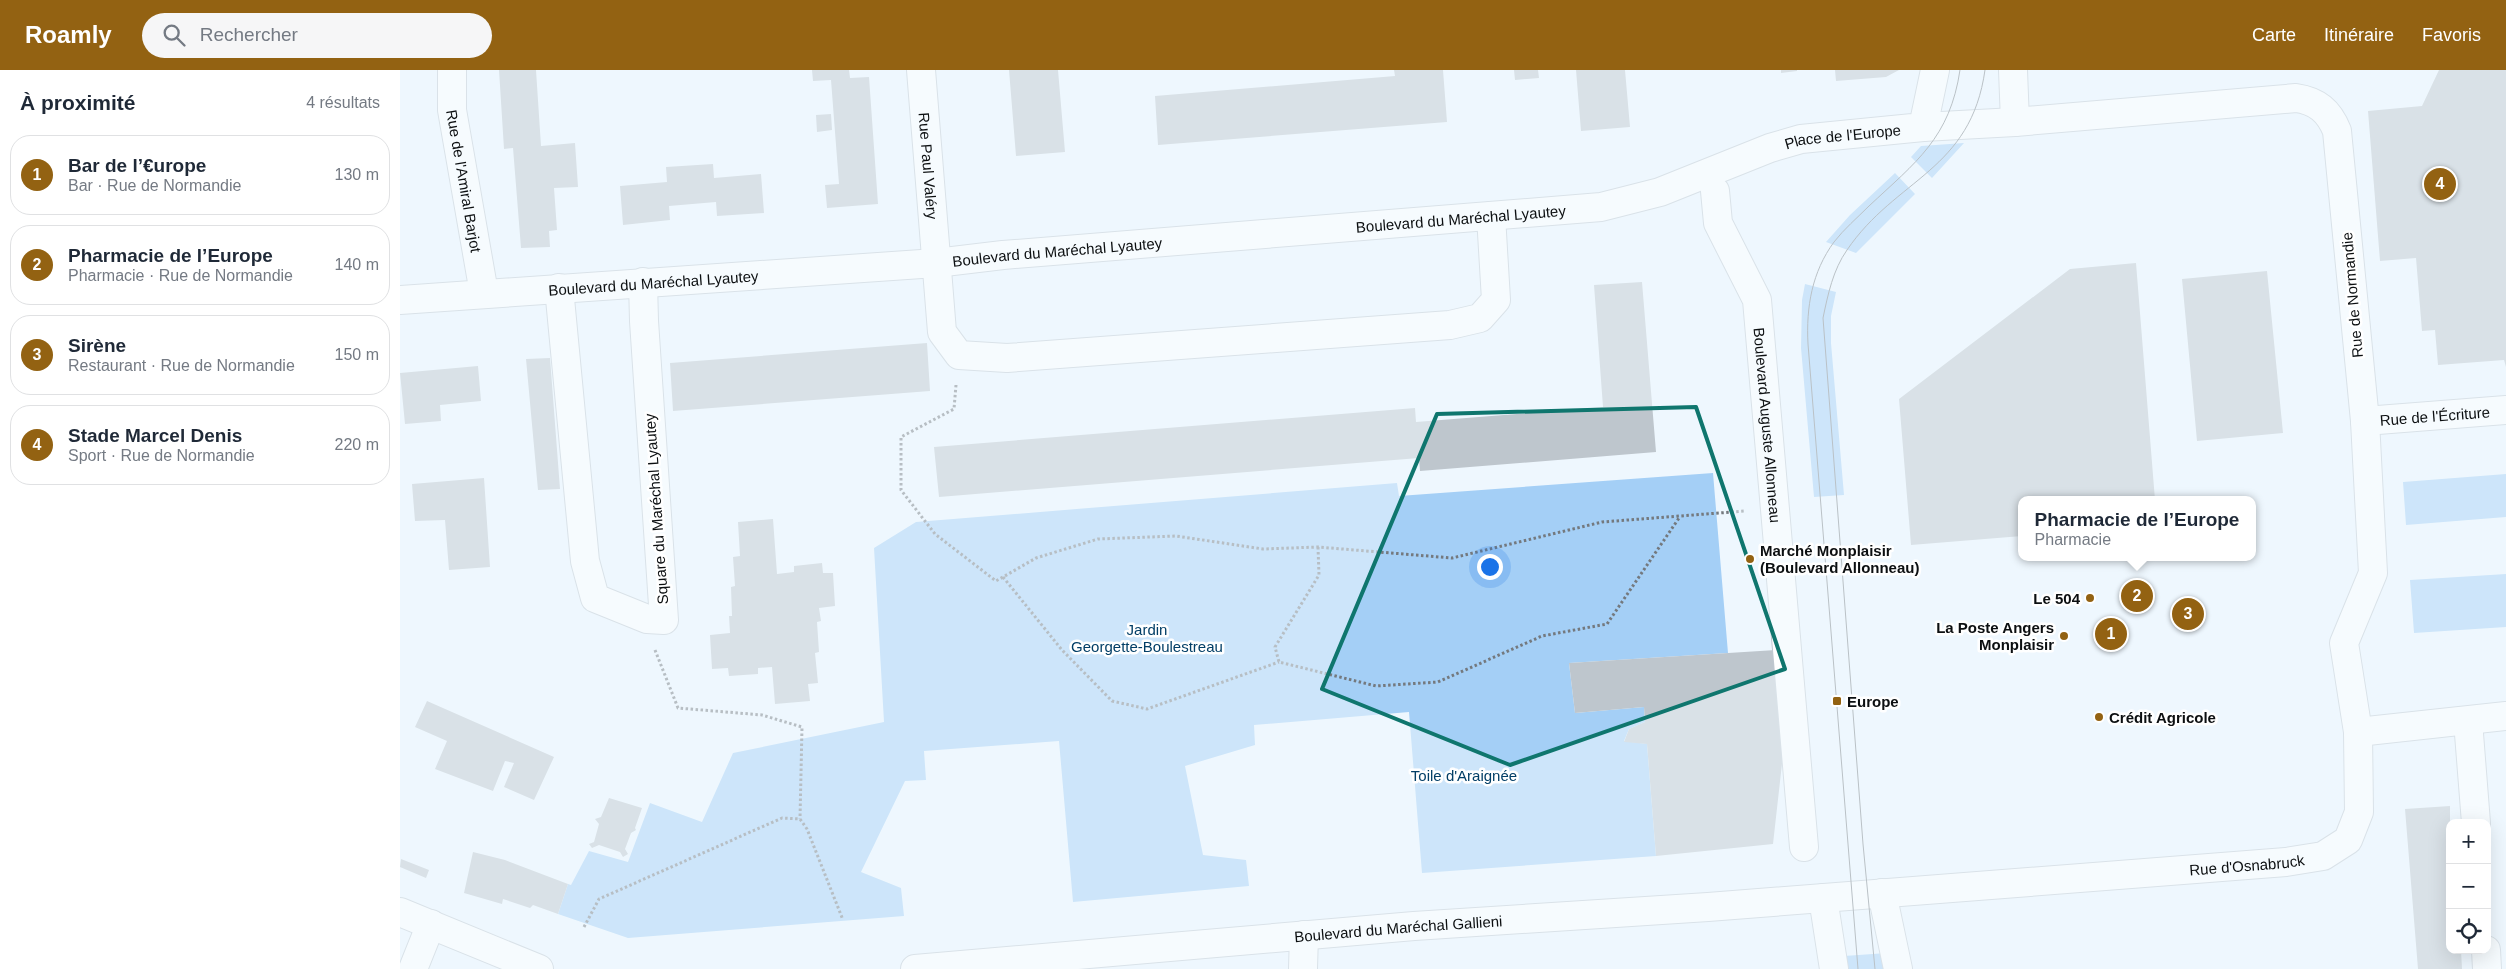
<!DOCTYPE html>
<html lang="fr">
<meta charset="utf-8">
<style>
:root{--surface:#fff;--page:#f6f6f7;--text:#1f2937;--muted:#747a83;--line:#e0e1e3;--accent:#936212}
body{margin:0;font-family:Arial,sans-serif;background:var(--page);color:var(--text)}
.controls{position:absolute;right:15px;bottom:15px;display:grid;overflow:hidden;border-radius:10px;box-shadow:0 5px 20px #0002}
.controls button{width:45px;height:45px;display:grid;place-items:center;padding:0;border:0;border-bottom:1px solid var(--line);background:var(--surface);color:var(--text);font:25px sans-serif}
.you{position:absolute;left:1089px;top:496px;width:18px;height:18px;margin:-12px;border:4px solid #fff;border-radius:50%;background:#1a73e8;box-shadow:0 0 0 8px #1a73e833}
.badge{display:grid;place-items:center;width:32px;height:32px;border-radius:50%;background:var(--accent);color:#fff;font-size:16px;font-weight:700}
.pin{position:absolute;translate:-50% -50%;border:2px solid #fff;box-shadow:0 1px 5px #0006}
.popup{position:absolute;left:1618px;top:426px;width:238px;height:65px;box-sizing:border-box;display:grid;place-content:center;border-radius:10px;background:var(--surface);filter:drop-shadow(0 1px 4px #0005);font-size:16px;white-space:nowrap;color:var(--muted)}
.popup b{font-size:19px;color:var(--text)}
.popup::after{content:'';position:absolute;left:50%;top:100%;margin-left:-10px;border:10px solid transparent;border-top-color:var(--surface)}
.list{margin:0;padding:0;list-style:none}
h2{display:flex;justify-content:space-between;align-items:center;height:65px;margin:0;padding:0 20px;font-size:21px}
h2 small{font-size:16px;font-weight:400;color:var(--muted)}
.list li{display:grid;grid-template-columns:32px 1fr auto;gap:15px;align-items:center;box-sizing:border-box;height:80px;margin:0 10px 10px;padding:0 10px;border:1px solid var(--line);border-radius:20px}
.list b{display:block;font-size:19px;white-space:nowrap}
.list p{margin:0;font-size:16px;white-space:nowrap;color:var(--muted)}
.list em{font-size:16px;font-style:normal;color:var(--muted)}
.icon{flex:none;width:28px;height:28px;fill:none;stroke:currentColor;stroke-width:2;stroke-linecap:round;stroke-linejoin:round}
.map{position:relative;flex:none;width:2106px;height:899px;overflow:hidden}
header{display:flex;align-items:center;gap:30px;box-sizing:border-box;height:70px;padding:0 25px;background:var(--accent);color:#fff}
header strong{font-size:24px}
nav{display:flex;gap:28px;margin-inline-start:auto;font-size:18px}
.search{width:350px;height:45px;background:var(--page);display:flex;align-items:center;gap:12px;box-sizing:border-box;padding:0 18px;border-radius:28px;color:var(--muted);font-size:19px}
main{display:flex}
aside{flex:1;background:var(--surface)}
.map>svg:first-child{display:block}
</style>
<header>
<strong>Roamly</strong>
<div class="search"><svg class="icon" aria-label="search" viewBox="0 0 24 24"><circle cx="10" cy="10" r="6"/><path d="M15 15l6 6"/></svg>Rechercher</div>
<nav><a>Carte</a><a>Itinéraire</a><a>Favoris</a></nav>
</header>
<main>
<aside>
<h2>À proximité<small>4 résultats</small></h2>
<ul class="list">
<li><span class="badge">1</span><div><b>Bar de l’€urope</b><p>Bar · Rue de Normandie</p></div><em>130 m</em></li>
<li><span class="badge">2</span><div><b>Pharmacie de l’Europe</b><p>Pharmacie · Rue de Normandie</p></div><em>140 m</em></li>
<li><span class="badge">3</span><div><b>Sirène</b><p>Restaurant · Rue de Normandie</p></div><em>150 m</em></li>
<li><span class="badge">4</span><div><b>Stade Marcel Denis</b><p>Sport · Rue de Normandie</p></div><em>220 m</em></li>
</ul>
</aside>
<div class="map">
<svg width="2106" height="899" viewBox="0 0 2106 899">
<rect width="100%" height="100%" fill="#eef7fe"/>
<path fill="#a4cff6" d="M1564 73 1532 108 1511 87 1521 76Z
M1495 103 1515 124 1456 183 1426 172 1450 145Z
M1405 214 1436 222 1431 246V273L1444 425 1414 427 1401 278 1402 230Z
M1313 403 1328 583 1169 593 1175 643 1244 637 1245 652 1229 659 1224 671 1247 674 1256 786 1022 803 1009 642 854 655 855 675 785 696 803 785 846 790 849 816 673 832 659 671 524 681 526 710 505 711 461 802 501 818 504 846 228 868 158 844 168 814 171 815 189 781 228 792 250 733 302 752 333 683 484 652 474 478 516 452 997 413 999 426Z
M2106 404V447L2006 455 2003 412Z
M2106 504V557L2014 563 2010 510Z
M1487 883 1489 899H1445L1444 886Z"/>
<path fill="#bec6cd" d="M99 0H136L141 76 175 73 178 117 154 118 157 160 149 161 150 177 121 178 113 78 104 79Z
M412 0H449L450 8 469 7 478 134 427 138 425 115 439 114 431 10 413 11Z
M609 0H658L665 82 616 86Z
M994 0H1043L1047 52 758 75 755 26 995 6Z
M1114 0H1138L1139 8 1115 10Z
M1176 0H1225L1230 57 1181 61Z
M1381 0H1397V1L1381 3Z
M1435 0H1499L1486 7 1436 11Z
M2039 0H2106V297L2104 290 2038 295 2035 260 2022 261 2016 188 1980 191 1968 41 2022 36Z
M431 44 432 60 417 62 416 45Z
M313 94 314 108 361 104 364 143 317 146 316 132 269 136 270 150 223 155 220 116 267 112 266 97Z
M1736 193 1755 430H1622V466L1511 475 1499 329 1670 199Z
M1867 201 1883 363 1797 371 1782 209Z
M1242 212 1256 382 1020 401 1019 388 539 427 534 377 1015 338 1016 352 1203 337 1194 215Z
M527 273 530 321 273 341 270 293Z
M150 288 160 419 138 420 126 289Z
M78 296 81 331 40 335 41 351 5 354 0 303Z
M84 408 90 497 49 500 45 450 15 451 12 414Z
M373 449 377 504 394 502V496L422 493 423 503H433L435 536 419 538 421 551 417 552 419 582 415 583 418 613 408 614 410 631 375 634 372 597 358 598V604L329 606 328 598 312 599 310 565 330 563 329 546H332L331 517 335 516 333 487 340 486 338 452Z
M1376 580 1385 667 1373 774 1256 786 1247 674 1224 672 1229 659 1245 652 1244 637 1175 643 1169 593Z
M27 631 154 687 134 730 104 717 114 693 105 691 93 721 35 699 47 671 15 657Z
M209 728 242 738 235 758 236 760 231 763 225 779 228 784 223 787 220 782 199 775 192 778 189 774 194 772 199 754 195 749 201 747Z
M2050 736V880H2061L2062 899H2018L2005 739Z
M73 782 105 790 168 814 158 844 133 835 130 838 103 829 102 834 64 823Z
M1 789 29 800 26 808 0 797Z"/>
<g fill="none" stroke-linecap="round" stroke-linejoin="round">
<defs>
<g id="minor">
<path id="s1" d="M52 0V40L84 223"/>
<path id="s2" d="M521 0 542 262 559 285 607 288 1050 255 1080 248 1096 230 1091 146"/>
<path d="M1523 57 1615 52"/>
<path id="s3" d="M1315 121 1318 153 1357 230 1404 777"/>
<path d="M159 218 185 491 195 528 247 549 264 550 244 251 243 212"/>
<path id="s4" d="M0 230 536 193 603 185 1201 137 1260 122 1370 78 1401 69 1523 57 1535 0"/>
<path id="s5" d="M1965 351 2106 340"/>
<path d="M2068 651 2076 753"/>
<path d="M1958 662 2106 646"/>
<path d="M1482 823 1498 899"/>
<path d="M1423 828 1434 899"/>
<path d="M0 842 139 899"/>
<path d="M2086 880 2087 899"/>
<path d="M13 899 31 854"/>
<path id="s6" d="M515 899 1014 856 1308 837 1886 792 1923 786 1948 770 1959 742 1958 662 1944 573 1973 503 1965 351 1937 61C1929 41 1917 31 1896 28L1615 52 1613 0"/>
<path d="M903 899 904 865"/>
</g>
</defs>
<use href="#minor" stroke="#c0c8d0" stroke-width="30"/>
<path stroke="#74797e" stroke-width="3" stroke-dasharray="2.5 2.5" stroke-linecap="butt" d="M556 315 554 339 501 367V420L535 464 596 511 636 488 698 469 776 466 863 479 918 477 1052 488 1202 452 1345 441
M918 477 919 505 875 577 879 592 976 616 1038 612 1142 566 1207 554 1279 448
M603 507 662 580 712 631 747 639 879 592
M255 580 278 638 362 645 402 657 400 749
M184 857 199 829 382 748 400 749 407 759 443 850"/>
<use href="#minor" stroke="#fff" stroke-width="28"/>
<path stroke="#7a7f84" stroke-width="1" d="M1458 899 1408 274C1406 237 1412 202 1434 172 1444 159 1457 148 1469 136 1516 92 1550 68 1560 0
M1475 899 1463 774 1423 248C1428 224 1433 200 1447 180 1496 108 1571 101 1585 0"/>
</g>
<path d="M0 0H2106V899H0ZM1296 337 1385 599 1110 695 922 619 1037 344Z" fill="#eef7fe" fill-opacity=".55" fill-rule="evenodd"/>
<path fill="none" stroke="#0f766e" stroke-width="4" stroke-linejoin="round" d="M1296 337 1385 599 1110 695 922 619 1037 344Z"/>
<g fill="#936212" stroke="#fff" stroke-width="2">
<circle cx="1350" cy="489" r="5"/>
<circle cx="1690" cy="528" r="5"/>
<circle cx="1664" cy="566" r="5"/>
<rect x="1432" y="626" width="10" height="10" rx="2.5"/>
<circle cx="1699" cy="647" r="5"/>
</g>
<g text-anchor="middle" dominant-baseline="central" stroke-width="5" stroke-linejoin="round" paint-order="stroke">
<g font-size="15" fill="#0c0f11" stroke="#fff">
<text stroke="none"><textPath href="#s4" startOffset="1458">Place de l'Europe</textPath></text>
<text stroke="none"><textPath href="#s2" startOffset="96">Rue Paul Valéry</textPath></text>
<text stroke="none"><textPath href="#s1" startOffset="112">Rue de l'Amiral Barjot</textPath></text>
<text stroke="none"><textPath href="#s4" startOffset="1064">Boulevard du Maréchal Lyautey</textPath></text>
<text stroke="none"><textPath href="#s4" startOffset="659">Boulevard du Maréchal Lyautey</textPath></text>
<text stroke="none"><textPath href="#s4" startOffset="254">Boulevard du Maréchal Lyautey</textPath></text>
<text transform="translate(1952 225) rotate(-95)">Rue de Normandie</text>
<text stroke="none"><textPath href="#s5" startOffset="70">Rue de l'Écriture</textPath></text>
<text stroke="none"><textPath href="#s3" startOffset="244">Boulevard Auguste Allonneau</textPath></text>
<text transform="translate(256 439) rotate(-94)">Square du Maréchal Lyautey</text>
<text stroke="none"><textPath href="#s6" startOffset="1336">Rue d'Osnabruck</textPath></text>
<text stroke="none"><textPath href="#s6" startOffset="485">Boulevard du Maréchal Gallieni</textPath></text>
</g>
<g font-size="15" font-weight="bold" fill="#0c0f11" stroke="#fff" text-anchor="start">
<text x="1360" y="480">Marché Monplaisir<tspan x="1360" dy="17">(Boulevard Allonneau)</tspan></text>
<text x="1680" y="528" text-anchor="end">Le 504</text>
<text x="1654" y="557" text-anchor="end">La Poste Angers<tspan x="1654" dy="17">Monplaisir</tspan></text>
<text x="1447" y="631">Europe</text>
<text x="1709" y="647">Crédit Agricole</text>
</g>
<g font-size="15" fill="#023e66" stroke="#fff">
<text x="747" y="559">Jardin<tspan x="747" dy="17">Georgette-Boulestreau</tspan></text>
<text x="1064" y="705">Toile d'Araignée</text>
</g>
</g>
</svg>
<div class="controls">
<button>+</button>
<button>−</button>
<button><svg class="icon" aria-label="locate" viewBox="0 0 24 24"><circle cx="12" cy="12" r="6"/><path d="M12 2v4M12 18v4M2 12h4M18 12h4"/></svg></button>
</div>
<div class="you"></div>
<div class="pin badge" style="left:1711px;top:564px">1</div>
<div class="pin badge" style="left:1737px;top:526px">2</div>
<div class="popup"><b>Pharmacie de l’Europe</b>Pharmacie</div>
<div class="pin badge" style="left:1788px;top:544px">3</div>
<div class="pin badge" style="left:2040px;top:114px">4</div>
</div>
</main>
